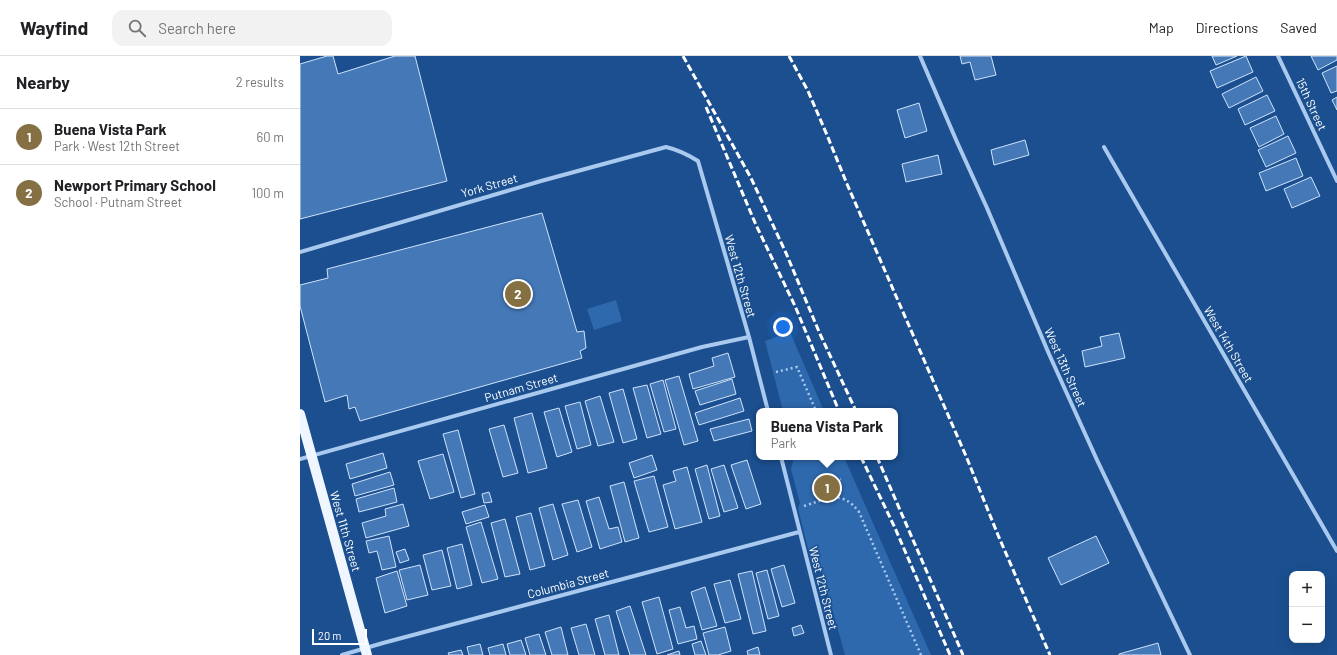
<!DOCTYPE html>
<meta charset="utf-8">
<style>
:root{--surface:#fff;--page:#f2f2f2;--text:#202124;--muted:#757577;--line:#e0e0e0;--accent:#847042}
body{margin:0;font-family:Barlow,sans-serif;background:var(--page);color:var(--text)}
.controls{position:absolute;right:12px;bottom:12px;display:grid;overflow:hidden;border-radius:8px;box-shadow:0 4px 16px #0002}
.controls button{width:36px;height:36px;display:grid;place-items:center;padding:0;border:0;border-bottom:1px solid var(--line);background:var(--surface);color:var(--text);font:20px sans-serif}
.scale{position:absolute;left:12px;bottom:10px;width:55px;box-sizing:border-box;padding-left:4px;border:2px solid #fff;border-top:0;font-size:11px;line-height:14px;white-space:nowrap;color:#fff;-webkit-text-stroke:3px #1b4f8f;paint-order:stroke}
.you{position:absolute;left:483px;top:271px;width:14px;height:14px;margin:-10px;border:3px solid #fff;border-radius:50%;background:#1a73e8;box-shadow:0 0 0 6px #1a73e833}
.badge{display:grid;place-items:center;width:26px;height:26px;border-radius:50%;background:var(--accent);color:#fff;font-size:13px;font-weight:700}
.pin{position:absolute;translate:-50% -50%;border:2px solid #fff;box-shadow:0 1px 4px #0006}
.popup{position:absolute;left:456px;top:352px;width:142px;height:52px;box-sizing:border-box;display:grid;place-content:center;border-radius:8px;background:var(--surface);filter:drop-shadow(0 1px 3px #0005);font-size:13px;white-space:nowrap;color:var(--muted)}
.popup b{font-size:15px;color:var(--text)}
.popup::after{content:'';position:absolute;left:50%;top:100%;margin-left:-8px;border:8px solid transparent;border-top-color:var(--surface)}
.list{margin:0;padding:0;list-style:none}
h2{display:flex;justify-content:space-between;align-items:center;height:52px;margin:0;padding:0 16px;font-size:17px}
h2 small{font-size:13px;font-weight:400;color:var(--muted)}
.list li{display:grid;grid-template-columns:26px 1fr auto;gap:12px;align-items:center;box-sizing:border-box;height:56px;padding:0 16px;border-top:1px solid var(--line)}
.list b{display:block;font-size:15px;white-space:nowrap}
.list p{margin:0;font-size:13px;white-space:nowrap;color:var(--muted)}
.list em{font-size:13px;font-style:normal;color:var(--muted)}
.icon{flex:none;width:22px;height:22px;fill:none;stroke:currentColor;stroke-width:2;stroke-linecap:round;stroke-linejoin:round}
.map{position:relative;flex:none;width:1037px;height:599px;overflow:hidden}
header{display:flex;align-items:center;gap:24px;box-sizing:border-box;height:56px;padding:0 20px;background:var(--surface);border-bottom:1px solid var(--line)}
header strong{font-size:19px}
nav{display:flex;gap:22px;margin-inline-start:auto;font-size:14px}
.search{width:280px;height:36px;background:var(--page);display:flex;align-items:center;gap:10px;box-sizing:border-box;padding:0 14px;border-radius:12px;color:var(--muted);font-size:15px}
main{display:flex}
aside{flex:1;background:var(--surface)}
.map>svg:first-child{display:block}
</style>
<header>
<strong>Wayfind</strong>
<div class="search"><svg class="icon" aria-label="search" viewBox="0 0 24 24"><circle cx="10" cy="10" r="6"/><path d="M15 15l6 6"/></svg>Search here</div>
<nav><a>Map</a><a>Directions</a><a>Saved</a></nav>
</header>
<main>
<aside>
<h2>Nearby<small>2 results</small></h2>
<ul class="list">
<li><span class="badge">1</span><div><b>Buena Vista Park</b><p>Park · West 12th Street</p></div><em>60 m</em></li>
<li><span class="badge">2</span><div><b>Newport Primary School</b><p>School · Putnam Street</p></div><em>100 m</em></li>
</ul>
</aside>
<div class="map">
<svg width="1037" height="599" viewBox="0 0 1037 599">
<rect width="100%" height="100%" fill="#1b4f8f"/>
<path fill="#2e69ad" d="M316 244 322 265 294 274 287 253Z
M490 276 524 355H483L465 285Z
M494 401H544L631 599H545L521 513 520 511 511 505 498 452 500 447 492 417 491 413Z"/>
<path fill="#4478b7" stroke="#cfe3fa" d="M27 0H33L38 18 95 0H115L147 125 0 163V8Z
M660 0H691L696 19 675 24 670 6 662 8Z
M912 0H937L916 9Z
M946 0 953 16 917 32 910 15Z
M1011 0H1037V4L1018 14Z
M1037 10V35L1031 37 1022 17Z
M956 21 963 35 929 52 922 38Z
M967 39 975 55 945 69 938 53Z
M1037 41V54L1032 44Z
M619 47 627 75 605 82 597 54Z
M976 60 984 78 959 91 950 72Z
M988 80 996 97 966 111 958 94Z
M725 84 729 99 694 109 691 94Z
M638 99 642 118 606 126 602 108Z
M996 102 1003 120 966 135 959 117Z
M1011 121 1020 140 992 152 984 133Z
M242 157 277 276 284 275 286 292 280 295 282 302 60 365 55 351 49 353 47 339 25 346 0 250V229L28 222 27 213Z
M819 277 825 302 785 311 782 295 802 290 800 281Z
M428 297 435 321 393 333 389 318 414 310 412 302Z
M379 320 398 385 384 389 365 324Z
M432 323 436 338 400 349 395 335Z
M363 324 376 373 364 376 350 328Z
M347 329 361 378 347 382 333 332Z
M323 333 337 383 323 387 309 337Z
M300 340 314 386 298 390 285 345Z
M440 342 444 355 399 369 395 357Z
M280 346 291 389 277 393 265 350Z
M259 352 272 396 257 401 244 356Z
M232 357 247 412 228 417 214 362Z
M449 363 452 375 414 385 410 373Z
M204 369 218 417 203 421 189 373Z
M158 374 175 438 161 442 143 378Z
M83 397 87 412 50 423 46 408Z
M143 398 154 436 130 443 118 405Z
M352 399 357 414 334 422 329 407Z
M447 404 461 448 446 453 431 409Z
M407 409 420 460 409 463 395 413Z
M424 409 438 452 424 456 411 413Z
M387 411 402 466 375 473 363 429 376 425 373 415Z
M90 416 94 429 55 440 52 428Z
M354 420 368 471 349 476 334 425Z
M324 426 339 482 325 486 310 430Z
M94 432 97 446 59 456 56 443Z
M189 436 192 446 184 447 182 438Z
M299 441 309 473 318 471 322 486 300 493 286 445Z
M278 444 292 491 277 496 262 448Z
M103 448 109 470 66 482 62 467 86 460 85 453Z
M253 448 268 499 253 504 239 452Z
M185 449 189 461 166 468 162 456Z
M231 457 245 510 230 514 216 461Z
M205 463 220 518 205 521 191 467Z
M181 466 198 523 182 527 166 471Z
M89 480 96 511 82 514 77 495 69 497 66 485Z
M796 480 809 507 761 529 748 502Z
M162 488 172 529 157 533 147 492Z
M105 493 109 504 100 507 96 496Z
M142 494 151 530 132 534 123 499Z
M120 509 128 539 107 544 99 514Z
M484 509 495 547 482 551 471 513Z
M467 514 479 560 468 563 456 517Z
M97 515 107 550 85 557 76 522Z
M452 515 466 575 453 578 438 518Z
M430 524 441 563 425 567 414 528Z
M405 531 417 570 402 574 391 536Z
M359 541 373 593 357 598 342 546Z
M330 550 346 599H330L316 555Z
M380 551 386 572 394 570 397 583 378 588 369 554Z
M309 559 319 599H305L295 563Z
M286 568 295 599H279L271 572Z
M501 569 504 577 494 580 492 572Z
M261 571 268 599H252L245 576Z
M425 571 431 595 418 599H409L403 577Z
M239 578 246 599H230L225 582Z
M221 584 226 599H210L207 588Z
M401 585 406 599H395L392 588Z
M858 587 861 599H819V598Z
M180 588 183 599H169L167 591Z
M203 588 206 599H190L188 592Z
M458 591 460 599H448L447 595Z
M161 594 163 599H149L148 597Z
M379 595 380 599H367Z"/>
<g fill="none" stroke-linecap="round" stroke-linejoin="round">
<path stroke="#a9c9ee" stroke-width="2.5" stroke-dasharray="2 3" stroke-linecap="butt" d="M476 316 497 311 516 355
M522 427 527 444
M512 433 541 423
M504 450C527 443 542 433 559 456L621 599"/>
<path stroke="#a9c9ee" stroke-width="4" d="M620 0 657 86 687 152 749 298 797 404 890 599
M978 0 1037 125
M804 91 1037 495
M0 196 241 125 366 91C379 94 387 98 398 105L449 281 468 355
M481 401 531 599
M0 403 402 291 449 281
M42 599 83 587 499 476"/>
<path stroke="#f0f6ff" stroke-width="10" d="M0 358 67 599"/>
<path stroke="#fff" stroke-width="3" stroke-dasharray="7 3" stroke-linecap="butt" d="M383 0 451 122 486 197 520 278 556 355
M489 0 508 35 527 79 547 128 666 400 698 479 750 599
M406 51 456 169 495 250 539 355
M561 401 595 472 650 599
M577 401 663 599"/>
</g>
<g text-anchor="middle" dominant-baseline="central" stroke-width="3" stroke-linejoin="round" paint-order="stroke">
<g font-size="12" fill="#fff" stroke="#1b4f8f">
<text transform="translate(1012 48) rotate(65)">15th Street</text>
<text transform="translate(189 129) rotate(-16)">York Street</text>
<text transform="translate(441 220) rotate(74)">West 12th Street</text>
<text transform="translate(929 288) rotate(60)">West 14th Street</text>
<text transform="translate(766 311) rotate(66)">West 13th Street</text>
<text transform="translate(221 331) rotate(-16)">Putnam Street</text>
<text transform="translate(46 475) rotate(74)">West 11th Street</text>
<text transform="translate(268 527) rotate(-15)">Columbia Street</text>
<text transform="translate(524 532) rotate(76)">West 12th Street</text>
</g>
</g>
</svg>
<div class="controls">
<button>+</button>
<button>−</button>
</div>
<div class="scale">20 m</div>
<div class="you"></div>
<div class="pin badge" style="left:527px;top:432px">1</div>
<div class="popup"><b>Buena Vista Park</b>Park</div>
<div class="pin badge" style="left:218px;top:238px">2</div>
</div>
</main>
